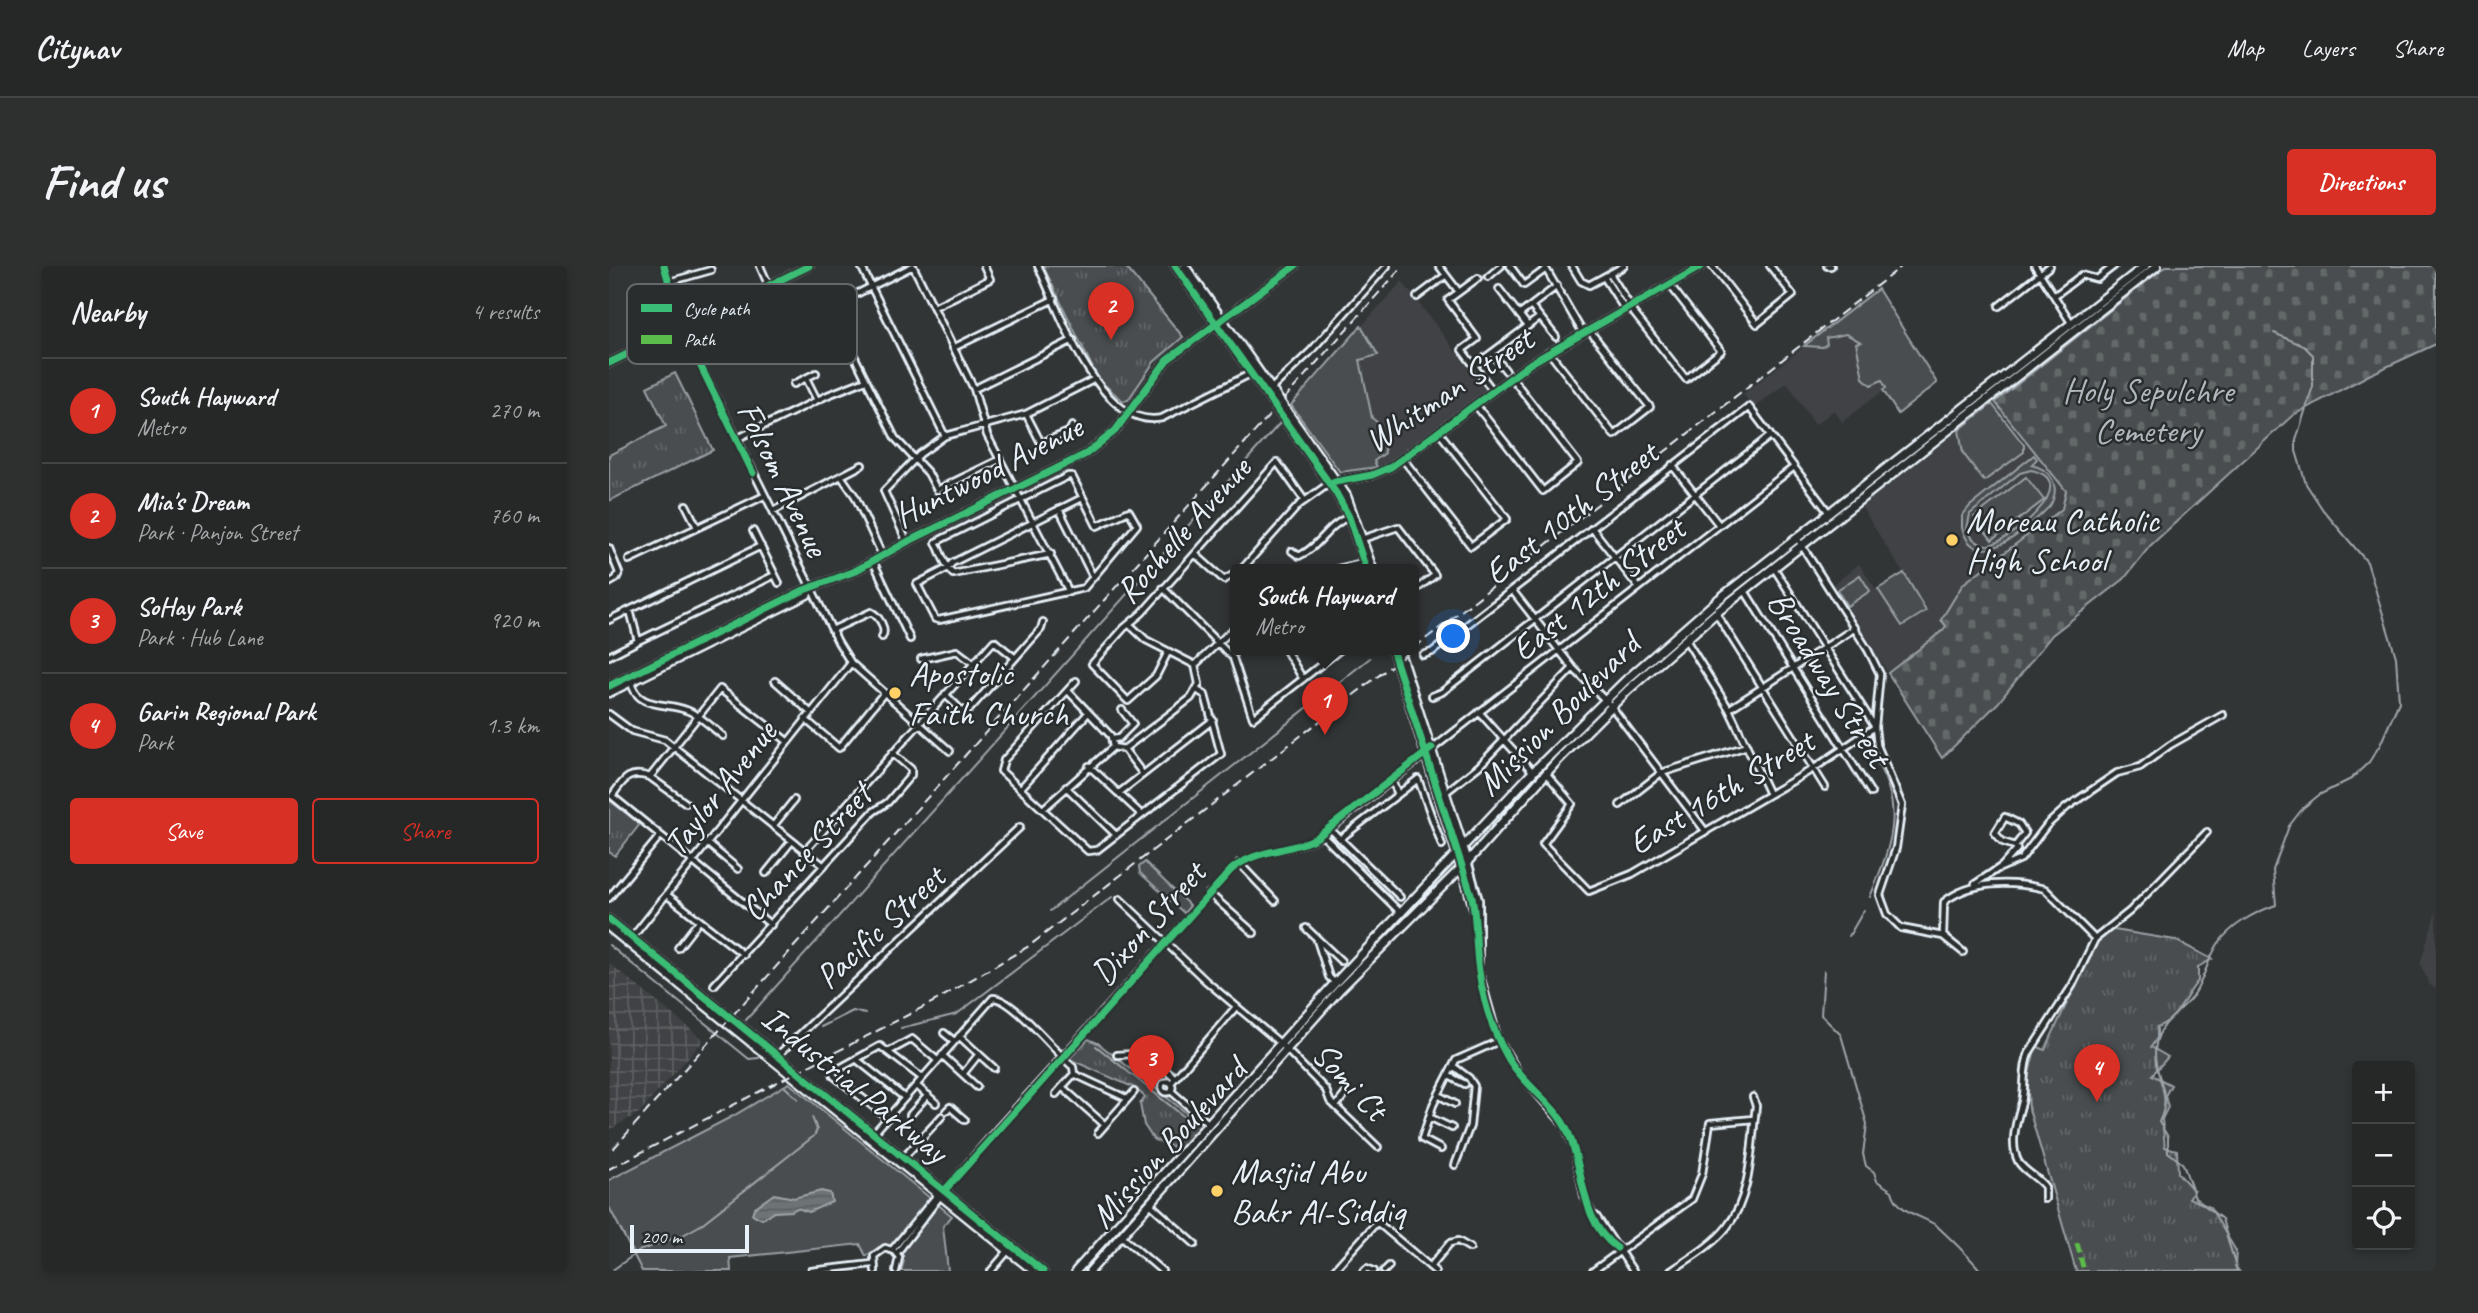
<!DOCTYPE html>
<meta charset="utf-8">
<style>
:root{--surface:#262828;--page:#2e3030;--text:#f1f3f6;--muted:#a4a6a8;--line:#424445;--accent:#d93025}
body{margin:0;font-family:Caveat,sans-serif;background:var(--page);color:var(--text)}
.controls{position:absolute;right:21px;bottom:21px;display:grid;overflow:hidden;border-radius:7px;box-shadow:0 4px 10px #0003}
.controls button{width:63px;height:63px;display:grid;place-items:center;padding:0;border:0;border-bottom:2px solid var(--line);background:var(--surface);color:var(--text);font:35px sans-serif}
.scale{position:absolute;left:21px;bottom:18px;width:119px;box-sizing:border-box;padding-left:7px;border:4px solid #e8f1f8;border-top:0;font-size:19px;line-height:24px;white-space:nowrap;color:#e8f1f8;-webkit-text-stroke:5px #2a2d2e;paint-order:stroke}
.you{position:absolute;left:845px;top:371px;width:24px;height:24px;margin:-18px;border:5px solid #fff;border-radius:50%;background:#1a73e8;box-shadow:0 0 0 10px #1a73e833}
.badge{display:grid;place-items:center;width:46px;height:46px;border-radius:50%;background:var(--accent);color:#fff;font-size:23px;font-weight:700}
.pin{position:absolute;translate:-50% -58px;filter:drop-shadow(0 2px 4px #0008)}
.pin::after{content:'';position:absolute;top:37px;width:24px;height:21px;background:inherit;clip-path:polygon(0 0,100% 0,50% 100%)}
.popup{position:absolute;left:621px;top:298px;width:189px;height:91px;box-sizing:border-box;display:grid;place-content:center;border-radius:7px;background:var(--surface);filter:drop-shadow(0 2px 5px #0005);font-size:23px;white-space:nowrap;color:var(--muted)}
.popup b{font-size:26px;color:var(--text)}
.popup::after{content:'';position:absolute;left:50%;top:100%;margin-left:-14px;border:14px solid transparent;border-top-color:var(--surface)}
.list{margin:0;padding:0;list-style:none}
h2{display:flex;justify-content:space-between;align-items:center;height:91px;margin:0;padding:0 28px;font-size:30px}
h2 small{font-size:23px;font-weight:400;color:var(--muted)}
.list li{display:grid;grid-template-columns:46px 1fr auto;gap:21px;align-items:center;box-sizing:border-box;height:105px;padding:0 28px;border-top:2px solid var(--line)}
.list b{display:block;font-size:26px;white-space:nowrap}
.list p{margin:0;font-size:23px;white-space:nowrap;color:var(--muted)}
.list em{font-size:23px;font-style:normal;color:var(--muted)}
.actions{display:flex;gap:14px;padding:21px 28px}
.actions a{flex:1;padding:16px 0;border:2px solid var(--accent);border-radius:7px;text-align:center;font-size:24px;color:var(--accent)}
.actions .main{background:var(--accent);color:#fff}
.icon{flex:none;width:38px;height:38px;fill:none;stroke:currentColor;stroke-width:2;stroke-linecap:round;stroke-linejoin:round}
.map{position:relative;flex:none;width:1827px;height:1005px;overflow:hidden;border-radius:7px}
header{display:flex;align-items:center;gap:42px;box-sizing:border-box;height:98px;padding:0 35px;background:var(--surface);border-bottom:2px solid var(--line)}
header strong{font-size:33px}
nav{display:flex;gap:38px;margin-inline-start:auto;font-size:24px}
.intro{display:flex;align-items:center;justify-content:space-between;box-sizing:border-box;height:168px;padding:0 42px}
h1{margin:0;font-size:49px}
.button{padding:18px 32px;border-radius:7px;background:var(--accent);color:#fff;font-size:24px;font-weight:700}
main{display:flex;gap:42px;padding:0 42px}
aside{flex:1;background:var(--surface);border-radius:7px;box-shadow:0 4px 10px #0003}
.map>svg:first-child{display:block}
</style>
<header>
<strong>Citynav</strong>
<nav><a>Map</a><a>Layers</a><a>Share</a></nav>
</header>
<div class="intro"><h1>Find us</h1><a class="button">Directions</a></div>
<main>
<aside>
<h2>Nearby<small>4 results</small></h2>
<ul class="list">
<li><span class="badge">1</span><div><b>South Hayward</b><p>Metro</p></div><em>270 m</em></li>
<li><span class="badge">2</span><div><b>Mia's Dream</b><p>Park · Panjon Street</p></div><em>760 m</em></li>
<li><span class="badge">3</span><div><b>SoHay Park</b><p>Park · Hub Lane</p></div><em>920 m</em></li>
<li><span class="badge">4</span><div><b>Garin Regional Park</b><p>Park</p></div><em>1.3 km</em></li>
</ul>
<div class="actions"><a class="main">Save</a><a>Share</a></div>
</aside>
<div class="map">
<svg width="1827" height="1005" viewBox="0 0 1827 1005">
<defs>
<pattern id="industrial-grid" width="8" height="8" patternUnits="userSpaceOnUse" patternTransform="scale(1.75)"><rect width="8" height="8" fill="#3f4244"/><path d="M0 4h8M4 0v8" fill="none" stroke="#5b5e60"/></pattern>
<pattern id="cemetery-stones" width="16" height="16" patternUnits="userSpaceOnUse" patternTransform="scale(1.75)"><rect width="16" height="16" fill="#494d4f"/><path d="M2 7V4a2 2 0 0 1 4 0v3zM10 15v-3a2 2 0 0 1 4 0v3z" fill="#636769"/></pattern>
<pattern id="park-tufts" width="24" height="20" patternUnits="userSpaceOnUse" patternTransform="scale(1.75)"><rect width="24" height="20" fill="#494d4f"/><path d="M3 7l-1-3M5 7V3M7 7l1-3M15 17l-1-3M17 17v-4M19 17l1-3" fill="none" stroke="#636769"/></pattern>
<pattern id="water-rules" width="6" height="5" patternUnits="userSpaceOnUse" patternTransform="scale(1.75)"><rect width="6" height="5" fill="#6e7376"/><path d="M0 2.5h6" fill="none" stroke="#5a5e60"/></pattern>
</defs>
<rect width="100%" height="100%" fill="#323536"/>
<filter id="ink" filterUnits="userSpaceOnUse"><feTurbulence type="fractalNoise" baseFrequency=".0143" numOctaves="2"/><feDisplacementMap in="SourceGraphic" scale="14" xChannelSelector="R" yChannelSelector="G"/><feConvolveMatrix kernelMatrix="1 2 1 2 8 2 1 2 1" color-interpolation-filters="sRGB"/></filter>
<g filter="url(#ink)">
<path fill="#3f4244" d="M793 15 876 124 779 196 768 201 731 206 682 139Z
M1269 23 1328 117 1289 148 1274 125 1233 156 1225 144 1206 159 1178 116 1145 142 1134 128Z
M1386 136 1457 225 1453 242 1355 318 1332 354 1337 360 1333 365 1279 407 1224 319 1250 298 1267 324 1294 307 1252 240Z
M1827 645V723L1821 719 1811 698Z"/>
<path fill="url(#industrial-grid)" d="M0 697 95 774 30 847 0 864Z"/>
<path fill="#494d4f" stroke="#989fa4" stroke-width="2" fill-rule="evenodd" d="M1269 23 1328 117 1289 148 1274 124 1277 122 1273 114 1262 119 1254 112 1247 77 1252 76 1237 68 1217 72 1218 78 1213 81 1195 80Z
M752 60 769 89 751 94 763 152 769 157 776 187 765 195 768 201 731 206 682 139Z
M1383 138 1415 179V186L1375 215 1354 187 1350 164Z
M1425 189 1428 193 1422 199C1443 203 1452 221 1441 240 1422 259 1367 312 1353 262V250L1361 240ZM1422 204C1478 216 1396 278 1379 279 1368 279 1362 272 1358 263L1361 248 1411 207Z
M1417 211 1435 234 1383 274 1365 251Z
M1295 307 1317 345 1293 360 1269 323Z
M1251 309 1261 325 1238 340 1228 324Z
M536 596 581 640 575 647 531 607 530 601Z
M180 817 343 950 334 960 339 1005H292L295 995 286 982 270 981 257 990 251 978 121 992 122 1005H33L0 941V914L124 850Z"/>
<path fill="url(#cemetery-stones)" stroke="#989fa4" stroke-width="2" d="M1557 0H1827V78L1760 109 1684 149 1541 280 1515 313 1443 369 1389 437 1333 492 1279 407 1333 365 1337 360 1332 354 1354 318 1453 243 1457 225 1386 136Z"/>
<path fill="url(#park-tufts)" stroke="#989fa4" stroke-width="2" d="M434 0H516L574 71 545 96 519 134 514 135 489 113Z
M66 107 104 184 0 235V189L57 160 38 121Z
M0 534 31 558 6 590 0 586Z
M1493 662 1566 674 1603 693 1589 701V715C1574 732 1571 752 1548 761V772L1542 781 1559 791 1543 809 1562 819 1556 830 1559 841 1553 853 1556 881 1568 884 1569 907 1585 925 1580 932 1601 941 1627 985 1626 1000 1630 1005H1467L1420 843 1418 815 1427 780 1436 784Z
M479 773 489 777 594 860 571 883 545 874 535 859 531 838 536 831 526 822 460 793Z"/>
<path fill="url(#water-rules)" stroke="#9fa5aa" stroke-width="2" d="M212 925 221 927 223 936 200 946 188 942 183 945 165 946 153 953 143 948 145 942 165 928 185 932Z"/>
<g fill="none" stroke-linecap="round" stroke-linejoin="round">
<path stroke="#9fa5aa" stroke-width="2" d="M1261 631C1285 572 1298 538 1258 481L1262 472
M441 645 761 392
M1240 670 1255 644
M0 679 140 793 150 792
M1215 704 1212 749 1232 769 1258 858 1254 888 1257 900 1265 906 1268 915 1283 925C1289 949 1317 950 1329 961 1344 975 1359 989 1372 1005
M137 754 671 157
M212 761 244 745 256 748
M292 762 348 748 503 631
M487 780 584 858
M176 821 189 833
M2 1005 32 984 74 969 90 960 205 870 208 864 203 851
M1628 1005 1613 953 1586 932 1574 898 1559 886V871L1550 856C1566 825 1541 808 1547 778 1551 755 1574 745 1586 727 1595 712 1599 693 1609 678 1622 659 1646 646 1667 639L1664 604 1680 560 1694 542 1710 529 1742 513 1760 496 1771 479 1790 436 1787 391 1758 296 1714 244 1697 218 1687 185V174L1704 120V89L1695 80 1665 67"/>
<defs>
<path id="street" d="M55 0 73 62 229 376 242 397 341 485
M151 0 176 56 185 87
M252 0 336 170
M304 0 365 123 378 169 460 326
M429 0C450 43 490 165 553 152L643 107
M830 0 850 26 839 34 868 73 853 84 884 125
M901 0 915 19 937 3 974 67
M963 0 972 15 980 19 1015 0
M1103 0 1148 58 1184 29 1161 0
M1218 0H1222
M1426 0 1463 58
M1001 8 1021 40
M879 11 892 0
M995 11 1016 44
M60 16 102 4
M890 23 919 60
M850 26 869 12
M1445 30 1473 9 1488 13 1505 0
M808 31 837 9
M922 40 947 71
M1390 40 1441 0
M221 41 286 172 319 207 328 224 390 194
M325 41 381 13 375 0
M1020 41 1077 113 1112 85 1061 19
M910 49 948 20
M203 50 304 0
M344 82 445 33
M940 86 1005 169 1041 141 980 64
M883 87 897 105
M865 100 931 51
M197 112 208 134
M185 118 207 107
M663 122 701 86 778 0
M365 123 464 74
M866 138 934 225 969 197 903 112
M417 148 432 177 460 166 463 160
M127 173 219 129 257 114
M794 193 862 280 898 253 830 166
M1063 199 1110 259
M232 210 246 230 273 289
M77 239 88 261
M450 243 484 311
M164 245 253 199
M983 262 1030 322
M144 265 170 317
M1188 272 1259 384 1271 408 1266 461 1268 479 1293 539 1287 582 1271 629 1278 648 1292 662 1334 670
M753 273 789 261 826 309 805 325
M298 276 275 225 311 188 336 170 417 148 484 114
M0 282 10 307 7 313 0 317
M683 285 690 290C712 280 718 259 740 251
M442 288 344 308C336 301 332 286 327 276L459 210H463L488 260 520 245 528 259 475 322 330 354 326 353 308 318 339 302 343 297 473 232
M586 288 615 314 627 307
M20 294 155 230
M264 295 301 373
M633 303 690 239 721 217
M728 303 757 296
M554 322 624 392 644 452 732 383
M903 324 964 402 1002 440 1097 566
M1136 325 1262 527
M1107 347 1216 521
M0 354 152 280
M521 359 537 374 586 399
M223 364 262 346C270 350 278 363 273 371
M1077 374 1120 443 1160 528
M29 375 166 309
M676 383 694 413
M559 386 547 410 519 435 483 398 515 362 533 347 668 196 696 235
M814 389 823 386 1140 141 1220 247
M0 390 29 375 21 344
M312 393 348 385 364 397
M586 399 627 360
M166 415 201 446
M467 415 395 494 392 505 479 585 488 584 612 488 596 429 588 424
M22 416C28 443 56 436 77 444 90 448 103 462 114 470
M459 425 502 470 504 481 515 483 534 508
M336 428 353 445 360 444 432 363 434 356
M823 430 833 426 1161 170
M1120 443 1246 362
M870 446 924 506
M0 448 23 465 56 474 215 600
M196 453 230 482 275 427
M504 473 510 472 524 458 513 444
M515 483 582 432 590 418 586 399
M480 500 533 549
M937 507 963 538 934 578 980 625 1023 608 1204 503 1266 461 1165 302
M41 511 77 537
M783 515 789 528
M457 521 507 569
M411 523 479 447
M837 526 870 500 964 402
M510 527 604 454
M1011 539 1052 507 1138 480
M434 543 504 481
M164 560 185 534
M721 563 791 631
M713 569 792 647
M731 573 809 513 833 579
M98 577 129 603
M195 586 385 375 405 391
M859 595 870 634V705L889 773 910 807 956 860 965 883 975 930 986 954 1008 982
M630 597 666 635
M852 602 867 653
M1389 603 1412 593 1438 559 1458 541 1508 507 1531 501 1561 479 1614 449
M157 607 182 576
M1366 618 1393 600 1408 583 1406 580 1416 567 1410 558 1396 551 1386 567 1394 576 1406 580
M600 627 645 667
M58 629 135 689
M0 632 51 570
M511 633 597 715 671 777 717 824 721 835 769 881
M162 659 3 530C15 513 20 504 41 511L111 423 178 475
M697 662 732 695
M707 671 720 711 726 717
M22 673 242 397
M69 682 90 655
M1354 686 1334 670 1335 636C1362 614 1403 615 1436 623L1486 673
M105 719 264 546 279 536 302 509V503L283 487
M335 767 345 775
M350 770 385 802
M279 786 303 773 328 794
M333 789 368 821
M508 789 539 787 565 811
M168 790 411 561
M247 793 296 832
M844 800 860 812 865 820 861 860 846 899
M354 808 370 788
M465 808 453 821 496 859
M465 808 519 833
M840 810 856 818
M552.5 821a5.5 5.5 0 1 1 11 0a5.5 5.5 0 1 1-11 0Z
M562 817 627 741
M307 819 327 837
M562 825 600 858
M447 828 453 821
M831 830 846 838
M727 840 738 826
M337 845 341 841 356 854
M301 849 319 829
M820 851 843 862
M279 852 225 810 224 806 271 780 313 812
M266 866 384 732C404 732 446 786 464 801L465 808
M489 867 525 826
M832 883 813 873 824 839 847 794 890 775
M296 890 333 850
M1436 933V921C1429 911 1414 905 1409 895 1400 876 1408 854 1413 836 1417 819 1413 803 1420 787L1463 720 1486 673 1521 645 1598 566
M541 938 586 978
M987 950 1024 1005
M512 970 553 1005
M283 984 329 928
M288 987 336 924 390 861 622 604C650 581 684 587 713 569L1185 201
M821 1001 841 977 849 975 861 982
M202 1005 263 998
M266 1005 265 990 276 982 285 985 290 991 287 1005
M382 1005 399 985
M724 1005 768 956 826 1005
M755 1005 758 1002 765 1005
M775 1005 780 1000
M984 1005 1083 933 1093 908 1101 857 1145 853
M1062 1005C1081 992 1104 979 1118 961 1143 930 1142 879 1147 840L1144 831"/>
<path id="secondary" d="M566 0 727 227 740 251 757 303
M576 0 738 230 764 303
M0 97 200 0
M721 217 763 209 782 201 922 97 1093 0
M783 383 852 602
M790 383 859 595
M0 420 195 324 244 306 298 276 477 188 506 165 558 94 686 0
M0 427 198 329 202 323
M0 653 434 1005
M0 662 424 1005"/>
<path id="primary" d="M467 1005 726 717 924 506 1016 415 1110 333 1536 0
M481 1005 731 723 859 595 949 494 1019 424 1107 347 1548 0"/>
</defs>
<use href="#street" stroke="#e8f1f8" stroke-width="10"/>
<use href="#secondary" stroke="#e8f1f8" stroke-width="11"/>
<use href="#primary" stroke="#e8f1f8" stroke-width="12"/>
<use href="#street" stroke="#2a2d2e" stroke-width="4.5"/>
<use href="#secondary" stroke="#2a2d2e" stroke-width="6"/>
<use href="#primary" stroke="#2a2d2e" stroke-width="7"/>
<path stroke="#e8f1f8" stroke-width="2" stroke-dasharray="10 5" stroke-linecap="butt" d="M805 382 1293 0
M4 883 794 0
M0 903 326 735 420 680 804 383"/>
<path stroke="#5cbc4b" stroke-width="5" stroke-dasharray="10 5" stroke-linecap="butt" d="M1468 977 1475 1005"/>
<defs>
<path id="cycleway" d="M55 0 73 62 144 207
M566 0 727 227 740 251 757 303
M0 97 200 0
M721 217 763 209 782 201 922 97 1093 0
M783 383 863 631C868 656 866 680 870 705 874 734 884 766 899 792 915 820 946 837 959 866 976 904 970 955 1008 982
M0 420 195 324 244 306 298 276 477 188 506 165 558 94 686 0
M0 653 434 1005
M336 924 622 604C648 582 679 587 707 572L823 482"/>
</defs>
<use href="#cycleway" stroke="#2a2d2e" stroke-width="11"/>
<use href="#cycleway" stroke="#3abd76" stroke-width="7"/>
</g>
</g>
<g fill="#ffd166" stroke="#2a2d2e" stroke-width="2.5">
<circle cx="1343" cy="274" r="7"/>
<circle cx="286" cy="427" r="7"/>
<circle cx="608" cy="925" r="7"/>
</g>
<g text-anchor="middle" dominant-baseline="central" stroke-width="5" stroke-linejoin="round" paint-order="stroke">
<g font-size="35" fill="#e8f1f8" stroke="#2a2d2e">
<text transform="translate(840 124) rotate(-34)">Whitman Street</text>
<text transform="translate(379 205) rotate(-27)">Huntwood Avenue</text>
<text transform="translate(174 213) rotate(64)">Folsom Avenue</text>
<text transform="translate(962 247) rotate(-38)">East 10th Street</text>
<text transform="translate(574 264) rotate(-48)">Rochelle Avenue</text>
<text transform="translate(989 323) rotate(-38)">East 12th Street</text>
<text transform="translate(1220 413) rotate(58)">Broadway Street</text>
<text transform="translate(949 448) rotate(-45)">Mission Boulevard</text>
<text transform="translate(111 522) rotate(-52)">Taylor Avenue</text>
<text transform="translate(1112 526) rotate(-31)">East 16th Street</text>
<text transform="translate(197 586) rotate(-47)">Chance Street</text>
<text transform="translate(539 657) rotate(-48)">Dixon Street</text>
<text transform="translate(271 661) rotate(-43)">Pacific Street</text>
<text transform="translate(741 815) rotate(47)">Somi Ct</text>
<text transform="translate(246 818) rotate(39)">Industrial Parkway</text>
<text transform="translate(559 877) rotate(-48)">Mission Boulevard</text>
</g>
<g font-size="35" fill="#b0b8bd" stroke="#2a2d2e">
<text x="1539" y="124">Holy Sepulchre<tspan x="1539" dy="40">Cemetery</tspan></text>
</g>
<g font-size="35" fill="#e8f1f8" stroke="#2a2d2e" text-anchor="start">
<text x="1357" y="254">Moreau Catholic<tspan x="1357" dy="40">High School</tspan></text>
<text x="300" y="407">Apostolic<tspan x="300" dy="40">Faith Church</tspan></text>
<text x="622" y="905">Masjid Abu<tspan x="622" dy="40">Bakr Al-Siddiq</tspan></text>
</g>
</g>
<rect x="18" y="18" width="230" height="80" rx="10" fill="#2a2d2e" stroke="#63686b" stroke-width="2"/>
<rect x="32" y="38" width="31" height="8" fill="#3abd76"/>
<rect x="32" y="69" width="31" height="9" fill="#5cbc4b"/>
<g font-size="19" fill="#e8f1f8">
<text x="75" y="49">Cycle path</text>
<text x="75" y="80">Path</text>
</g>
</svg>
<div class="controls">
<button>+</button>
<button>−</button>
<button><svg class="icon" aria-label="locate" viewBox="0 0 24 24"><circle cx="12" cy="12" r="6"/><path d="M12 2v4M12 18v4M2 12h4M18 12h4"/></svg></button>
</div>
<div class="scale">200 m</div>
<div class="you"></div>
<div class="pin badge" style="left:716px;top:469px">1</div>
<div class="popup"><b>South Hayward</b>Metro</div>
<div class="pin badge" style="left:502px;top:74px">2</div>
<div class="pin badge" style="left:542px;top:827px">3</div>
<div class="pin badge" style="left:1488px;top:836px">4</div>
</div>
</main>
